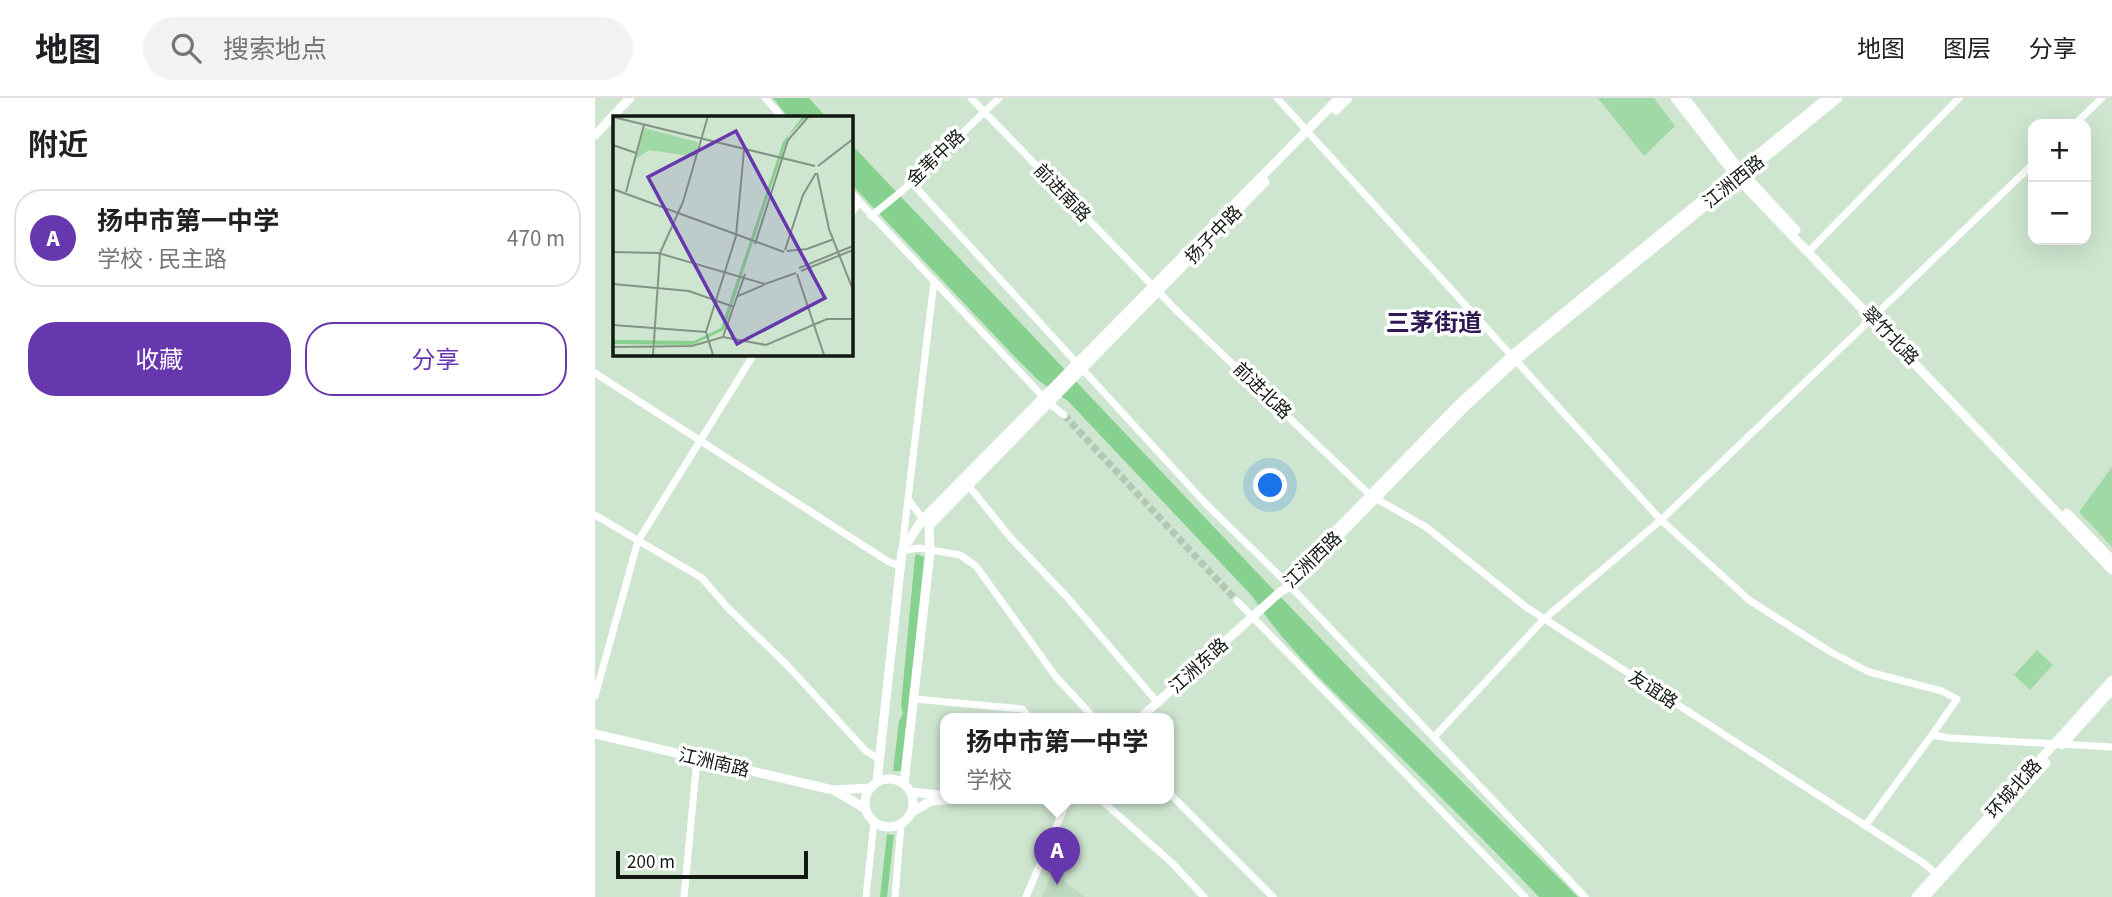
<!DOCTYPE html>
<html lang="zh">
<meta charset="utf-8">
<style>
:root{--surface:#fff;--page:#f2f2f2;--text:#202124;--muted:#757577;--line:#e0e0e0;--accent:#6737ae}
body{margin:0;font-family:"Source Sans 3","Noto Sans SC",sans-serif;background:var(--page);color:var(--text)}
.controls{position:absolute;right:21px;top:21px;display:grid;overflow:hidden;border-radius:14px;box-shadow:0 7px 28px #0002}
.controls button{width:63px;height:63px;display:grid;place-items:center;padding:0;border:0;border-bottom:2px solid var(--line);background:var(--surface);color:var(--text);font:35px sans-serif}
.scale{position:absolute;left:21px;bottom:18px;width:192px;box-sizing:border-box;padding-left:7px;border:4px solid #121a13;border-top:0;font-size:19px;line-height:24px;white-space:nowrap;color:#121a13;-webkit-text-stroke:5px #fff;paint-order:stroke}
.you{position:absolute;left:676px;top:388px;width:24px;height:24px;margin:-18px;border:5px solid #fff;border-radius:50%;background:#1a73e8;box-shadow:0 0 0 10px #1a73e833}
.badge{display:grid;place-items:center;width:46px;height:46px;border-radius:50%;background:var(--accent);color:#fff;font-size:23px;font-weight:700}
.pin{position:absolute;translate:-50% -58px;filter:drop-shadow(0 2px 4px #0008)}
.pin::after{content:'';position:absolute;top:37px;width:24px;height:21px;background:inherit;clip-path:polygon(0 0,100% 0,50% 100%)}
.popup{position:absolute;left:345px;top:615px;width:234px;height:91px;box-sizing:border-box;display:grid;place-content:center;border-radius:14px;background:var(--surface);filter:drop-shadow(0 2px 5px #0005);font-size:23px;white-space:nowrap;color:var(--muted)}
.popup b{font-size:26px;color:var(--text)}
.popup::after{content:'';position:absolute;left:50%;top:100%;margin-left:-14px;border:14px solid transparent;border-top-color:var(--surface)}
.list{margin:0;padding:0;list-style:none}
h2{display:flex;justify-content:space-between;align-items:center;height:91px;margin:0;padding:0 28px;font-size:30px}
h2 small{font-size:23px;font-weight:400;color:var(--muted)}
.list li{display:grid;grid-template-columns:46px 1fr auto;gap:21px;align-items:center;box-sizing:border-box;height:98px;margin:0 14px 14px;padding:0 14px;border:2px solid var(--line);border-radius:28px}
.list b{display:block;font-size:26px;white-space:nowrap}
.list p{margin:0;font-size:23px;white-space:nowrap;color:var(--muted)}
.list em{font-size:23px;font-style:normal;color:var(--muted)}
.actions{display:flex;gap:14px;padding:21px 28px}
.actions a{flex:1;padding:16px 0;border:2px solid var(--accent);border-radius:28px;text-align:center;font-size:24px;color:var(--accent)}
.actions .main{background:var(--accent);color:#fff}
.icon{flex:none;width:38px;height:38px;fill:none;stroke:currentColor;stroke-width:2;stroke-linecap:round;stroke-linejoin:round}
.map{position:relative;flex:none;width:1517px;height:799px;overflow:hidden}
header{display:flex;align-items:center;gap:42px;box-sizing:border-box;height:98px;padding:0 35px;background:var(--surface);border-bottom:2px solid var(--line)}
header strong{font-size:33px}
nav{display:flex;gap:38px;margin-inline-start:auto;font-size:24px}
.search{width:490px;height:63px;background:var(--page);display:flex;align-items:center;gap:18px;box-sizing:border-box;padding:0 24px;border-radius:38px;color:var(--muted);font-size:26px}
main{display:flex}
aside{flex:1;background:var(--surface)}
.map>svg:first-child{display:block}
</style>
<header>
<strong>地图</strong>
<div class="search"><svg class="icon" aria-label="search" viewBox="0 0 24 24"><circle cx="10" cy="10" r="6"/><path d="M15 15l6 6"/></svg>搜索地点</div>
<nav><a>地图</a><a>图层</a><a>分享</a></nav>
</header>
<main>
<aside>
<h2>附近<small></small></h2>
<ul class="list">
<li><span class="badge">A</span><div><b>扬中市第一中学</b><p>学校 · 民主路</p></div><em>470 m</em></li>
</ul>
<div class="actions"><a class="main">收藏</a><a>分享</a></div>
</aside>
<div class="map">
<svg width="1517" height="799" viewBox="0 0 1517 799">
<rect width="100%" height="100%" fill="#cee6d0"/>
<path fill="#bedbc0" d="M457 775 490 799H447Z"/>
<path fill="#a0d9a6" d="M1003 0H1059L1080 28 1049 58Z
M1517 369V449L1484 414Z
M1442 552 1458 567 1435 592 1419 577Z"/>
<path fill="#86d18f" d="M178 0H214L231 19H193Z
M256 46 672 485 785 602 983 799H944C891 744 837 690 782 636 739 594 690 550 658 499L473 303 443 282 419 258 256 86Z
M322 456 329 459 308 670 306 673H298L304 623 308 616 306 608 320 458Z
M292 736 299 737 292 799H285Z"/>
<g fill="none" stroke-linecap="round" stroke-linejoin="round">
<path stroke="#b2c7b4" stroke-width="7" stroke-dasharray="7 3.5" stroke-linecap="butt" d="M469 317 642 503"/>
<path stroke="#fff" stroke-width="7" d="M170 0 187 19
M376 0 582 213 775 397 831 429 931 509 1327 764 1344 778
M682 0 1066 422 1154 502 1234 553 1274 574 1347 593 1362 601 1337 637
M1480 26 1507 0
M316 84 611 406 695 488 990 799
M256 95 454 305 469 317
M256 116 264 104
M276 118 307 93 404 0
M1217 150 1364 0
M0 275 294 464 305 468
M373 387 415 439 472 499 563 605
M313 401 307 453 324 450 365 457 381 468 461 579 500 621
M0 417 107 480 132 509 192 567 271 653 284 661
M330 424 313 401 339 183
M642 503 930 799
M0 598 43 443 159 256
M320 601 427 611 436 621
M839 639 949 521 1066 422 1438 66
M574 695 678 799
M505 701 577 765 609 799
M1270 728 1337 637 1355 640 1517 649
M89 799 102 661
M271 799 279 724
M300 799 306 727
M431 799 473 701"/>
<path stroke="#fff" stroke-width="9" d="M1080 0 1143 81 1517 472
M1090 0 1144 71 1201 132
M741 12 753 0
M0 37 35 0
M1472 415 1517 462
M716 458 864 306 916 258 1232 0
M544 621 685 494 695 488 868 311 920 263 1243 0
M0 636 238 692 275 690
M1467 647 1517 592
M270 705a24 24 0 1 1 48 0a24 24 0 1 1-48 0Z
M282 684 307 453 327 422 744 0
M309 686 335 454 334 428 670 84
M242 694 271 711
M316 694 345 697
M317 714 336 703 362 701
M1321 799 1517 582
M1330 799 1451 665"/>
</g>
<g text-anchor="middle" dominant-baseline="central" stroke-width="7" stroke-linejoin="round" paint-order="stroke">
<g font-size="18" fill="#121a13" stroke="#fff">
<text transform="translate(341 60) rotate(-44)">金苇中路</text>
<text transform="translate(1139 84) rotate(-39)">江洲西路</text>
<text transform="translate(467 95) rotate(46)">前进南路</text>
<text transform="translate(619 137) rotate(-46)">扬子中路</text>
<text transform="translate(1295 238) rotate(46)">翠竹北路</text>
<text transform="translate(667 293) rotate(44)">前进北路</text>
<text transform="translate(718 462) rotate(-44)">江洲西路</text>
<text transform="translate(604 568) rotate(-42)">江洲东路</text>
<text transform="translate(1058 592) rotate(33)">友谊路</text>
<text transform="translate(119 665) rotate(13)">江洲南路</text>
<text transform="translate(1419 691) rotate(-48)">环城北路</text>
</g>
<g font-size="24" font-weight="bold" fill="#301a54" stroke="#fff">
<text x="839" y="225">三茅街道</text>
</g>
</g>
<g transform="translate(18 18)">
<rect width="240" height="240" fill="#cee6d0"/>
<path d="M31 12 85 26 83 41 36 34 23 43Z" fill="#a0d9a6"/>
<path d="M190 0H194L175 20 111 214 79 229 0 228V224H12L81 225 108 212 170 26Z" fill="#86d18f"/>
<path fill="none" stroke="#839484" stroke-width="2" d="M0 1 202 50M0 29 23 37M205 50 240 23M204 57 216 113 240 174M0 73 171 136M13 76 31 9M142 128 175 24 196 0M172 134 190 79 203 57M174 135 194 133 221 123M0 136 45 137 152 168 183 157M186 152 240 130M188 155 240 134M184 158 211 239M0 168 76 175 121 191M125 180 151 169M0 209 93 216 100 239M93 216 123 120 131 34M110 221 132 158M0 231 79 230 110 221 153 229 214 203H240M40 239 47 137 70 86 95 0"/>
<path fill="#6737ae" fill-opacity="0.15" stroke="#6737ae" stroke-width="3.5" d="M123 15 212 182 124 228 35 61Z"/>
<rect width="240" height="240" fill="none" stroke="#121a13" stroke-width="3.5"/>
</g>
</svg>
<div class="controls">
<button>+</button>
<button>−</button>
</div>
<div class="scale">200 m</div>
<div class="you"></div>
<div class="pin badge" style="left:462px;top:787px">A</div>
<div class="popup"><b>扬中市第一中学</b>学校</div>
</div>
</main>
